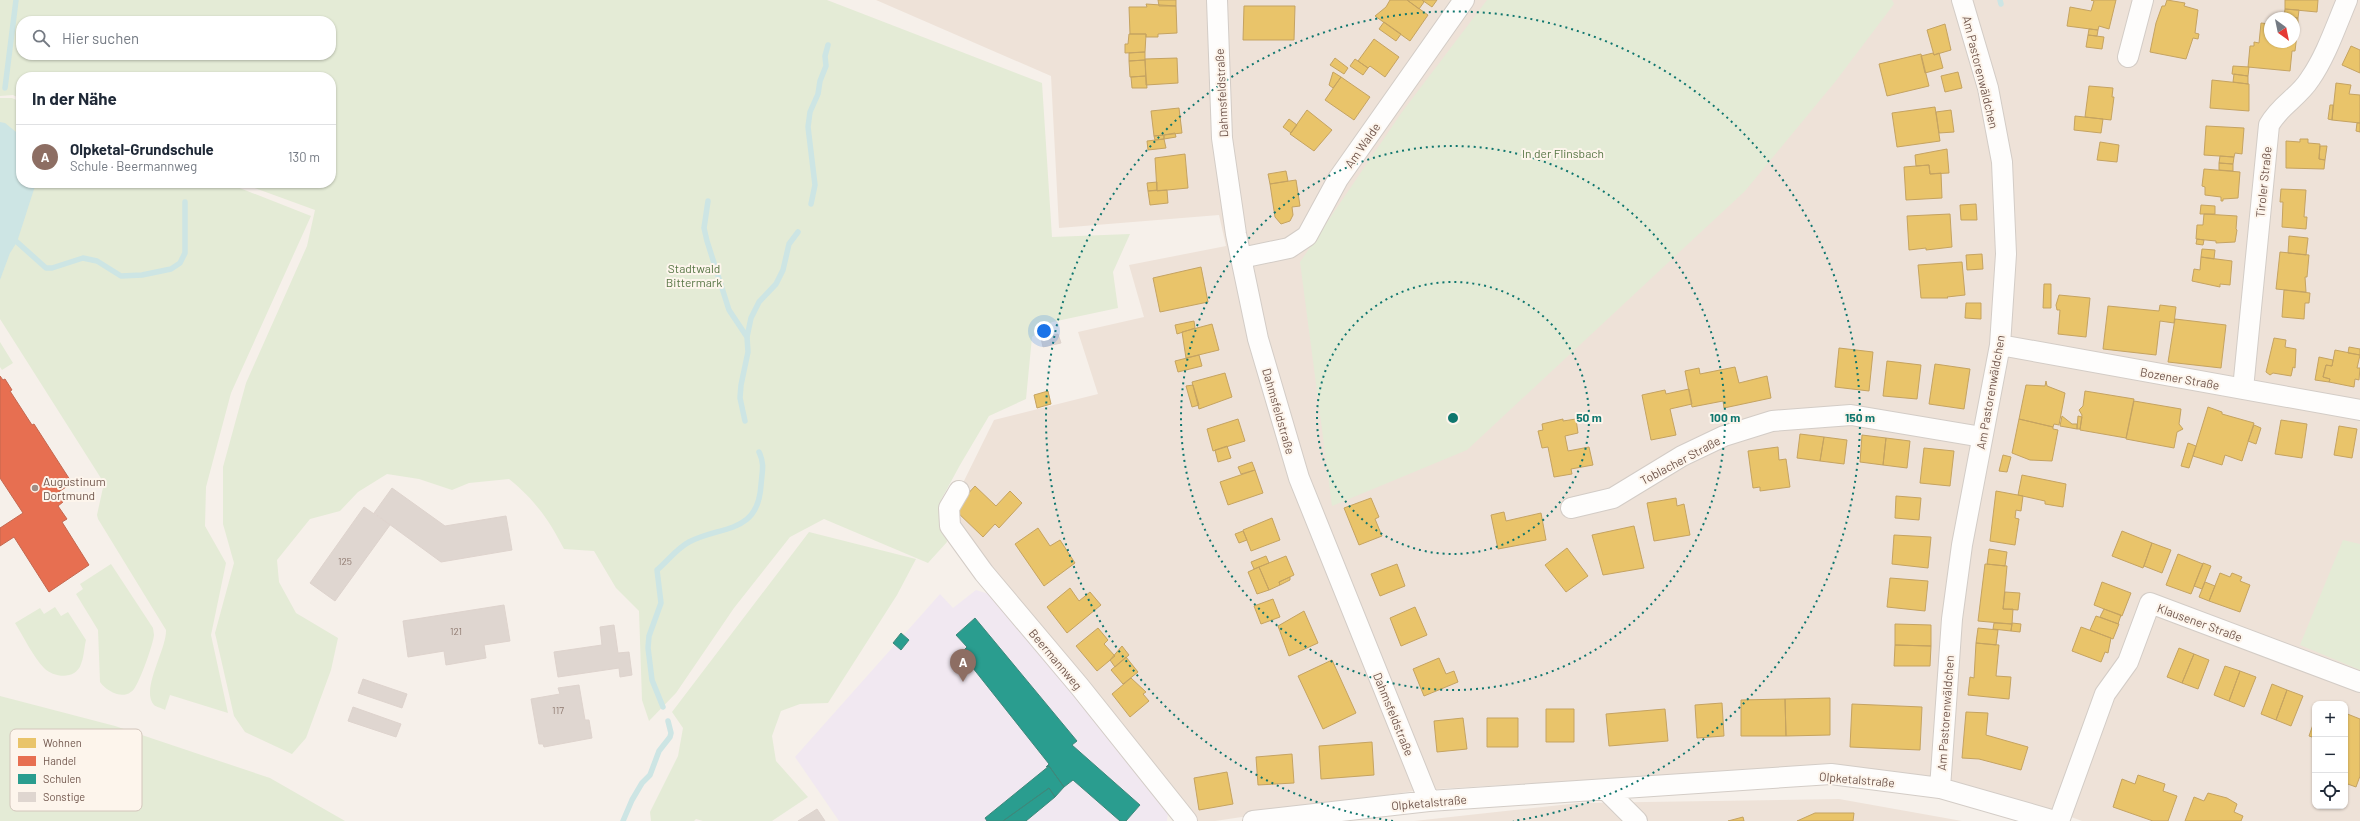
<!DOCTYPE html>
<html lang="de">
<meta charset="utf-8">
<style>
:root{--surface:#fff;--page:#f2f2f3;--text:#1f2937;--muted:#747a83;--line:#e0e1e3;--accent:#a08d84}
body{margin:0;font-family:Barlow,sans-serif;background:var(--page);color:var(--text)}
.controls{position:absolute;right:12px;bottom:12px;display:grid;overflow:hidden;border-radius:8px;box-shadow:0 1px 3px #0004}
.controls button{width:36px;height:36px;display:grid;place-items:center;padding:0;border:0;border-bottom:1px solid var(--line);background:var(--surface);color:var(--text);font:20px sans-serif}
.compass{position:absolute;left:2264px;top:12px;width:36px;height:36px;border-radius:50%;background:var(--surface);box-shadow:0 1px 3px #0004;rotate:147deg}
.you{position:absolute;left:1044px;top:331px;width:14px;height:14px;margin:-10px;border:3px solid #fff;border-radius:50%;background:#1a73e8;box-shadow:0 0 0 6px #1a73e833}
.badge{display:grid;place-items:center;width:26px;height:26px;border-radius:50%;background:var(--accent);color:#fff;font-size:13px;font-weight:700}
.pin{position:absolute;translate:-50% -33px;filter:drop-shadow(0 1px 2px #0008)}
.pin::after{content:'';position:absolute;top:21px;width:14px;height:12px;background:inherit;clip-path:polygon(0 0,100% 0,50% 100%)}
.list{margin:0;padding:0;list-style:none}
h2{display:flex;justify-content:space-between;align-items:center;height:52px;margin:0;padding:0 16px;font-size:17px}
h2 small{font-size:13px;font-weight:400;color:var(--muted)}
.list li{display:grid;grid-template-columns:26px 1fr auto;gap:12px;align-items:center;box-sizing:border-box;height:64px;padding:0 16px;border-top:1px solid var(--line)}
.list b{display:block;font-size:15px;white-space:nowrap}
.list p{margin:0;font-size:13px;white-space:nowrap;color:var(--muted)}
.list em{font-size:13px;font-style:normal;color:var(--muted)}
.icon{flex:none;width:22px;height:22px;fill:none;stroke:currentColor;stroke-width:2;stroke-linecap:round;stroke-linejoin:round}
.map{position:relative;flex:none;width:2360px;height:821px;overflow:hidden}
.search{position:absolute;background:var(--surface);box-shadow:0 1px 3px #0004;left:16px;top:16px;width:320px;height:44px;display:flex;align-items:center;gap:10px;box-sizing:border-box;padding:0 14px;border-radius:16px;color:var(--muted);font-size:15px}
.panel{position:absolute;background:var(--surface);box-shadow:0 1px 3px #0004;left:16px;top:72px;width:320px;height:116px;border-radius:16px}
.map>svg:first-child{display:block}
</style>
<div class="map">
<svg width="2360" height="821" viewBox="0 0 2360 821">
<rect width="100%" height="100%" fill="#f6f0ea"/>
<path fill="#eee2d8" fill-rule="evenodd" d="M876 0H2360V821H2082L2063 814 1834 766 1420 790 1215 821H1191L950 526 959 491 994 420 1098 394 1078 332 1144 317 1129 265 1226 246 1219 215 1059 228 1051 76ZM2270 18H2294V42H2270ZM2315 704H2345V806H2315Z
M1839 799 1962 821H1414L1579 803Z"/>
<path fill="#f1e8f1" d="M976 590 989 594 1033 645 1165 807 1168 813 1167 821H839L795 757 940 594 953 608Z"/>
<path fill="#e4ebd6" fill-rule="evenodd" d="M0 0H827L1042 83 1052 237 1130 234 1113 272 1118 308 1052 322 1032 337 1026 399 989 416 960 465 941 500 947 542 928 563 824 519 790 537 734 608 676 693 649 721 642 700 639 611 616 588 594 551 564 549C549 520 535 500 509 479L469 483 452 490 419 479 387 474 358 492 340 511 310 519 277 560 279 582 296 613 338 638 331 670 306 738 292 754 245 732 234 716 215 633 234 563 223 524V467L246 383 307 246 315 210 241 183H331V77H21V99L13 95 0 96ZM21 21H331V55H21Z
M1487 0H1892L1894 4 1835 82 1745 191 1467 450 1332 506 1300 262 1402 112Z
M0 98H12L21 102V183H227L311 216 231 393 206 487 205 526 226 563 211 635 228 713 170 695 165 710C162 708 156 707 154 705 140 690 167 649 166 630L98 519 97 515 104 483 0 319Z
M0 342 13 363 2 370 0 367Z
M809 532 916 559 897 595 828 703 800 704 781 711 772 736 776 761 808 797 772 821H703L696 819 694 821H651L650 812 678 756 683 728 672 712Z
M2343 540 2360 544V670L2300 645Z
M111 564 153 628 154 635C153 645 140 681 134 689 125 701 107 692 100 682L98 630 76 594 83 589 80 584Z
M55 607 61 616 68 612 86 640C84 648 84 657 81 664 76 680 54 678 44 668 34 658 23 636 15 623L40 608 44 614Z
M0 696 115 726 270 778 345 821H0Z"/>
<path fill="#cde5e4" d="M0 122 5 123 21 136V183H36L17 242 10 253 0 280Z"/>
<path fill="#e9c46a" stroke="#c5a361" d="M1158 0H1176V6H1159Z
M1407 0 1428 15 1410 41 1375 16 1386 7 1390 0Z
M1407 0H1422L1424 2 1419 9Z
M1422 0H1437L1432 7Z
M2091 0H2116L2109 29 2099 26 2098 30 2067 26 2070 7 2091 11 2094 1Z
M2167 0 2185 3 2184 6 2198 10 2195 33 2199 34 2198 39 2193 38 2186 59 2150 52 2156 23 2162 6H2165Z
M2285 0H2318L2317 12 2285 9Z
M1146 4 1176 6 1177 33 1158 34V37H1146V34H1130L1129 7H1147Z
M1244 6H1295L1294 40H1243Z
M2285 9 2299 10 2298 18 2284 17Z
M2282 17 2298 18V26H2294V18Z
M1384 22 1401 34 1396 41 1379 29Z
M2261 23 2270 24V42H2294V26H2298L2295 51H2292L2290 71 2248 67 2250 46H2254V42L2259 43Z
M1945 24 1951 50 1934 55 1927 30Z
M2089 29 2098 30 2097 36 2088 35Z
M1129 34H1146L1145 52 1125 53V44H1128Z
M2088 35 2104 37 2102 49 2086 47Z
M1374 39 1399 57 1385 77 1370 66 1368 68 1358 61Z
M2351 46 2360 50V73L2342 65Z
M1145 52V60L1129 61V53Z
M1933 53 1934 55 1939 53 1943 68 1925 73 1921 56Z
M1921 54 1929 86 1887 96 1879 64Z
M1177 58 1178 83 1146 85 1145 59Z
M1335 58 1348 68 1344 74 1330 65Z
M1355 59 1368 68 1363 75 1350 66Z
M1145 60 1146 76 1130 77 1129 61Z
M2233 66 2249 67 2248 76 2232 74Z
M1333 72 1341 77 1333 88 1329 85Z
M1958 72 1962 88 1945 92 1941 76Z
M2234 74 2248 76V84L2233 82Z
M1146 76 1147 88H1132L1131 77Z
M1341 77 1370 97 1354 120 1325 100Z
M2212 80 2249 84V111L2210 108Z
M2336 83 2351 85 2349 94 2360 95V123L2332 120Z
M2089 86 2113 88 2112 97H2114L2111 120 2085 117Z
M2330 105H2333L2332 120 2328 119Z
M1935 107 1940 141 1897 147 1892 113Z
M1179 108 1182 133 1154 136 1151 111Z
M1307 110 1332 130 1314 151 1290 134Z
M1951 110 1954 132 1939 133 1936 112Z
M2075 116 2103 119 2101 133 2074 130Z
M1289 119 1297 125 1291 133 1283 127Z
M2357 123H2360V132L2356 131Z
M2206 126 2244 128 2242 154 2235 153 2234 157 2204 155Z
M1175 133 1176 137 1164 139V135Z
M1164 135V139L1155 140 1154 136Z
M1164 139 1166 148 1148 150 1147 141Z
M2300 139H2308V143L2320 144 2319 159 2325 160 2324 169 2286 168V141L2300 142Z
M2100 142 2119 145 2117 162 2097 160Z
M2320 146H2327L2325 160 2319 159Z
M1947 149 1949 173 1930 174 1929 165 1916 166 1915 155Z
M1185 154 1188 188 1157 191 1155 158Z
M2220 156 2234 157 2233 164 2219 163Z
M2219 163 2233 164V171L2219 170Z
M1929 165 1930 174 1941 173 1942 198 1906 200 1904 167Z
M2204 169 2240 172 2238 198 2223 199V201H2221V197L2205 195V187L2202 186Z
M1286 171 1288 181 1270 184 1268 174Z
M1296 180 1300 206 1292 207 1293 215 1290 221 1281 224 1275 217 1270 184Z
M1157 182V190L1148 191 1147 183Z
M2281 189 2306 190 2304 217H2307L2306 229 2282 227 2283 202H2280Z
M1167 190 1168 203 1150 205 1148 191Z
M1976 204 1977 220H1961L1960 205Z
M2201 205 2215 206V214H2200Z
M1950 214 1952 247 1926 250V248L1909 250 1907 216Z
M2204 214 2237 216 2236 229 2237 230 2235 242 2216 243V241L2196 239 2197 225H2203Z
M2289 236 2308 238 2306 255 2288 253Z
M2197 239 2204 240 2203 245 2196 244Z
M2202 249 2215 250 2214 259 2201 257Z
M2280 252 2309 255 2307 277H2305L2306 292 2276 289Z
M1982 254 1983 269 1967 270 1966 255Z
M2201 257 2232 261 2230 285 2220 284V287L2192 281 2194 269 2200 270Z
M1962 262 1965 295 1947 297 1948 298H1921L1918 265Z
M1201 267 1208 302 1160 312 1153 278Z
M2044 284H2051V308H2043Z
M2284 290 2310 293 2309 303H2305L2304 319 2282 317Z
M2059 295 2090 298 2086 337 2058 334 2060 310H2057L2056 305Z
M1966 303H1981V319L1965 318Z
M2160 305 2176 307 2174 323 2160 321 2156 355 2103 349 2108 306 2159 311Z
M2175 319 2226 325 2221 368 2168 362Z
M1194 321 1195 328 1177 334 1175 325Z
M1212 324 1219 350 1186 358 1182 332Z
M2274 338 2286 340 2285 347 2296 349 2295 368 2293 367 2291 376 2273 373 2270 375 2266 372Z
M2349 347 2360 349V355L2348 353Z
M1839 348 1873 352 1869 391 1835 387Z
M2335 350 2360 355 2357 368H2360L2359 380 2355 379 2354 387 2329 382 2330 379 2323 377 2326 365 2332 366Z
M1199 355 1202 366 1178 372 1175 361Z
M2319 357 2333 360 2332 366 2326 365 2323 377 2330 379 2329 382 2315 380Z
M1887 361 1921 365 1917 399 1883 396Z
M1935 364 1970 369 1964 409 1929 404Z
M1735 367 1739 383 1767 376 1771 398 1724 408 1723 401 1692 407 1685 371 1699 368 1700 374Z
M1225 373 1232 397 1199 409 1192 382Z
M2046 381 2047 386 2065 393 2059 425 2054 424 2053 427 2019 419 2026 385 2045 386Z
M1193 385 1199 405 1192 407 1186 386Z
M1689 389 1692 404 1670 409 1676 435 1651 440 1642 395 1665 390 1666 394Z
M1048 391 1051 404 1037 408 1034 395Z
M2085 391 2134 399 2126 438 2080 430 2082 415 2079 410 2083 406Z
M2134 401 2181 409 2179 424 2183 429 2177 432 2174 448 2126 439Z
M2208 407 2222 412V414L2254 423 2242 461 2225 455 2222 465 2193 456Z
M2062 416 2072 424H2077V429L2060 426Z
M2078 416 2082 417 2080 429H2077Z
M1238 419 1245 441 1213 451 1207 429Z
M1563 419V421L1576 419 1578 433 1565 436 1568 451 1589 447 1593 465 1571 469 1572 474 1554 477 1548 447 1542 448 1538 431 1543 430 1542 424Z
M2019 419 2053 427V429L2058 430 2052 461 2030 460 2012 453Z
M2281 420 2307 424 2302 458 2275 454Z
M2254 425 2261 428 2256 444 2248 441Z
M2339 426 2357 429 2352 458 2334 455Z
M1800 434 1824 437 1820 461 1797 458Z
M1862 435 1886 438 1883 465 1860 462Z
M1824 437 1847 440 1844 464 1820 461Z
M1886 438 1910 441 1907 468 1883 465Z
M2188 443 2196 446 2189 468 2181 466Z
M1227 446 1231 458 1218 462 1215 450Z
M1778 447 1779 460 1786 459 1790 487 1760 491V487L1753 488 1748 451Z
M1924 448 1954 451 1950 486 1920 483Z
M2003 455 2011 457 2007 472 1999 471Z
M1252 462 1255 470 1241 474 1238 467Z
M1255 470 1263 493 1228 505 1220 482Z
M2022 475 2066 484 2063 507 2045 504V501L2018 495Z
M975 486 996 506 1010 491 1022 503 999 528 995 524 983 537 954 509Z
M1996 491 2023 496 2021 511 2016 510 2015 518 2019 519 2015 545 1990 541Z
M1896 496 1921 498 1919 520 1895 518Z
M1371 498 1379 517 1375 519 1382 536 1359 545 1344 508Z
M1676 498 1677 506 1684 504 1690 535 1654 541 1647 503Z
M1504 512 1506 521 1541 513 1546 540 1498 549 1491 515Z
M1272 518 1280 540 1251 551 1243 530Z
M1634 526 1644 568 1603 575 1592 535Z
M1038 528 1050 546 1060 540 1075 563 1044 586 1015 544Z
M1243 531 1247 540 1239 543 1235 534Z
M2122 531 2152 543 2143 568 2112 556Z
M1894 535 1931 537 1928 568 1892 564Z
M2152 543 2171 550 2162 573 2144 566Z
M1567 548 1588 576 1566 592 1545 565Z
M1989 549 2007 552 2005 566 1987 564Z
M2178 554 2203 564 2191 594 2166 585Z
M1266 556 1269 563 1254 569 1251 562Z
M1286 556 1294 575 1279 582 1280 585 1269 590 1259 567Z
M2203 563 2211 566 2202 589 2194 586Z
M1397 564 1405 586 1380 596 1371 574Z
M1985 564 2007 566 2003 609H2013L2012 624 1978 621Z
M1259 567 1269 590 1257 594 1248 572Z
M2220 573 2230 577 2232 573 2242 577 2240 581 2250 585 2240 612 2209 601Z
M1290 577V580L1280 585 1279 582Z
M1890 578 1928 581 1925 611 1887 607Z
M2102 582 2131 593 2122 616 2094 605Z
M2205 582 2215 586 2209 601 2199 597Z
M1070 588 1079 601 1090 592 1101 605 1067 633 1047 607Z
M2005 592 2020 593 2018 610 2003 609Z
M1273 599 1280 617 1261 624 1254 606Z
M1415 607 1427 635 1401 646 1390 618Z
M2104 609 2121 615 2118 624 2100 617Z
M1304 611 1318 643 1289 656 1278 626Z
M2096 616 2119 624 2113 639 2090 630Z
M1994 623 2012 624 2011 631 1993 629Z
M2012 623 2021 624 2020 632 2011 631Z
M1895 624 1931 625V646L1895 645Z
M2081 627 2111 638 2108 653 2105 652 2101 662 2072 651Z
M1098 628 1108 640 1104 644 1115 656 1097 671 1076 646Z
M1978 628 1998 630 1996 645 1976 643Z
M1976 643 1999 645 1996 676 2011 677 2009 699 1968 695 1970 677 1974 678Z
M1895 645 1931 646 1930 666H1894Z
M1122 646 1129 655 1115 667 1110 660Z
M2179 648 2194 654 2182 683 2167 677Z
M2194 654 2209 660 2198 689 2182 683Z
M1126 657 1138 672 1123 684 1111 670Z
M1439 658 1446 674 1454 671 1458 682 1424 696 1413 669Z
M1332 660 1356 713 1323 729 1298 676Z
M2225 666 2240 671 2229 701 2214 695Z
M2240 671 2256 677 2244 707 2229 701Z
M1131 678 1146 692 1143 694 1149 701 1130 717 1112 694Z
M2272 684 2287 690 2276 720 2261 714Z
M2287 690 2303 696 2291 726 2276 720Z
M1830 698V735L1786 736 1785 699Z
M1785 699 1786 736H1741V700Z
M1722 703 1724 736 1697 738 1695 705Z
M1852 704 1922 707 1920 750 1850 747Z
M1546 709H1574V742H1546Z
M1665 709 1668 741 1609 746 1606 714Z
M1966 712 1988 713 1986 735 2028 747 2021 770 1979 759 1962 758Z
M2345 713 2360 719V776L2356 787 2345 783Z
M1463 718 1467 749 1437 752 1434 721Z
M1487 718H1518V747H1487Z
M2315 719V738L2309 736Z
M1372 742 1374 775 1321 779 1319 746Z
M1292 754 1294 783 1258 785 1256 757Z
M1227 772 1233 804 1199 810 1194 778Z
M2138 775 2165 784 2163 791 2177 796 2168 821H2153L2113 807 2122 779 2135 784Z
M2208 793 2227 798 2237 804 2234 812 2243 816 2241 821H2185L2194 797 2204 801Z
M1815 813H1854L1853 821H1797Z
M1743 817 1744 821H1728Z"/>
<path fill="#e76f51" stroke="#c46850" d="M0 376 3 380 5 379 12 390 10 391 32 425 34 424 72 483 57 493 63 502 58 506 67 519 62 522 89 565 49 592 14 537 0 546V528L23 513 0 478Z"/>
<path fill="#2a9d8f" stroke="#3f887b" d="M975 618 1077 741 1072 745 1140 805 1126 821H1120L1073 780 1064 787 1049 766 1046 767 1049 764 961 653 967 647 956 635Z
M901 633 909 640 901 650 893 643Z
M1049 766 1064 787 1055 797 1049 788 1003 821H987L985 818Z
M1049 788 1055 797 1026 821H1003Z"/>
<g fill="none" stroke-linecap="round" stroke-linejoin="round">
<path stroke="#cde5e4" stroke-width="5.5" d="M2000 0 2001 4
M5 88 16 0
M708 201 704 228 707 241 729 310 747 337
M811 204 815 185 808 127 810 112 818 94 820 81 826 66 825 56 828 45
M17 242 46 268H52L83 258 97 261 121 276 142 275 171 269 180 263 185 253V202
M745 421 740 398 741 385 748 352 747 337 751 318 759 302 776 284 783 270 789 244 798 232
M663 707 652 680 648 648 649 636 661 603 657 570C668 561 676 549 689 542 721 525 758 535 761 485 762 472 765 464 759 452
M623 821 632 800 642 783 650 775 659 751 670 737 671 733 668 721"/>
</g>
<path fill="#dfd6d0" stroke="#ded3cd" d="M1058 334 1061 343 1043 347 1041 338Z
M392 488 445 526 506 516 512 550 441 562 374 513Z
M364 507 390 525 335 601 310 583Z
M504 605 510 641 484 645 486 658 446 665 444 651 408 657 403 621Z
M614 625 618 653 629 652 632 675 620 677 619 668 558 677 554 652 602 645 600 627Z
M363 679 407 694 402 708 358 693Z
M579 685 585 720H589L592 738 544 747 543 744H539L531 699 560 694 558 688Z
M353 707 401 724 396 737 348 721Z
M817 809 825 821H798Z"/>
<g fill="none" stroke-linecap="round" stroke-linejoin="round">
<defs>
<path id="minor" d="M1217 0 1222 138 1236 234 1258 339 1299 478 1429 801
M2128 57 2143 0
M1241 258 1289 248 1307 236 1338 179 1464 0
M2000 345 2360 410
M2243 389 2269 125C2281 104 2298 98 2310 79 2326 56 2336 26 2347 0
M959 491 949 508 950 526 984 573 1080 687 1187 821
M1571 508 1613 498 1682 456 1724 436 1772 421 1851 415 1982 437
M1940 788 1952 619 1962 545 2000 345 2006 254 2002 162 1988 88 1962 0
M1606 790 1637 821
M1253 821 1429 801 1831 774 1940 788 2055 821
M2059 821 2105 694 2128 662 2150 603 2360 682"/>
</defs>
<use href="#minor" stroke="#d3ccc6" stroke-width="22"/>
<use href="#minor" stroke="#fefdfc" stroke-width="20"/>
</g>
<g fill="none" stroke="#0f766e" stroke-width="2" stroke-dasharray="2 4">
<circle cx="1453" cy="418" r="136"/>
<circle cx="1453" cy="418" r="272"/>
<path d="M1393 821A407 407 0 1 1 1513 821"/>
</g>
<circle fill="#a08d84" stroke="#fdf5ec" stroke-width="1.5" cx="35" cy="488" r="4"/>
<g text-anchor="middle" dominant-baseline="central" stroke-width="4" stroke-linejoin="round" paint-order="stroke">
<g font-size="10" fill="#8f7a70">
<text x="345" y="561">125</text>
<text x="456" y="631">121</text>
<text x="558" y="710">117</text>
</g>
<g font-size="12" fill="#71574d" stroke="#fdf5ec">
<text transform="translate(1981 72) rotate(76)">Am Pastorenwäldchen</text>
<text transform="translate(1221 93) rotate(-93)">Dahmsfeldstraße</text>
<text transform="translate(1362 145) rotate(-55)">Am Walde</text>
<text transform="translate(2263 182) rotate(-84)">Tiroler Straße</text>
<text transform="translate(2180 378) rotate(10)">Bozener Straße</text>
<text transform="translate(1990 392) rotate(-80)">Am Pastorenwäldchen</text>
<text transform="translate(1279 411) rotate(74)">Dahmsfeldstraße</text>
<text transform="translate(1680 460) rotate(-28)">Toblacher Straße</text>
<text transform="translate(2200 622) rotate(20)">Klausener Straße</text>
<text transform="translate(1056 659) rotate(50)">Beermannweg</text>
<text transform="translate(1945 713) rotate(-86)">Am Pastorenwäldchen</text>
<text transform="translate(1394 714) rotate(68)">Dahmsfeldstraße</text>
<text transform="translate(1857 779) rotate(5)">Olpketalstraße</text>
<text transform="translate(1429 802) rotate(-5)">Olpketalstraße</text>
</g>
<g font-size="12" fill="#587646" stroke="#fdf5ec">
<text x="1563" y="153">In der Flinsbach</text>
<text x="694" y="268">Stadtwald<tspan x="694" dy="14">Bittermark</tspan></text>
</g>
<g font-size="12" fill="#71574d" stroke="#fdf5ec" text-anchor="start">
<text x="43" y="481">Augustinum<tspan x="43" dy="14">Dortmund</tspan></text>
</g>
</g>
<rect x="10" y="729" width="132" height="82" rx="6" fill="#fdf5ec" stroke="#d3c6bc" stroke-width="1"/>
<rect x="18" y="738" width="18" height="10" fill="#e9c46a"/>
<rect x="18" y="756" width="18" height="10" fill="#e76f51"/>
<rect x="18" y="774" width="18" height="10" fill="#2a9d8f"/>
<rect x="18" y="792" width="18" height="10" fill="#dfd6d0"/>
<g font-size="11" fill="#71574d">
<text x="43" y="747">Wohnen</text>
<text x="43" y="765">Handel</text>
<text x="43" y="783">Schulen</text>
<text x="43" y="801">Sonstige</text>
</g>
<circle cx="1453" cy="418" r="6" fill="#0f766e" stroke="#fdf5ec" stroke-width="2"/>
<g font-size="12" text-anchor="middle" font-weight="bold" fill="#0f766e" stroke="#fdf5ec" stroke-width="4" stroke-linejoin="round" paint-order="stroke">
<text x="1589" y="422">50 m</text>
<text x="1725" y="422">100 m</text>
<text x="1860" y="422">150 m</text>
</g>
</svg>
<div class="controls">
<button>+</button>
<button>−</button>
<button><svg class="icon" aria-label="locate" viewBox="0 0 24 24"><circle cx="12" cy="12" r="6"/><path d="M12 2v4M12 18v4M2 12h4M18 12h4"/></svg></button>
</div>
<svg class="compass" viewBox="-18 -18 36 36"><path d="M0-13l5 13h-10z" fill="#e53935"/><path d="M0 13l5-13h-10z" fill="#747a83"/></svg>
<div class="you"></div>
<div class="pin badge" style="left:963px;top:682px;background:#8d6e63">A</div>
<div class="search"><svg class="icon" aria-label="search" viewBox="0 0 24 24"><circle cx="10" cy="10" r="6"/><path d="M15 15l6 6"/></svg>Hier suchen</div>
<section class="panel">
<h2>In der Nähe<small></small></h2>
<ul class="list">
<li><span class="badge" style="background:#8d6e63">A</span><div><b>Olpketal-Grundschule</b><p>Schule · Beermannweg</p></div><em>130 m</em></li>
</ul>
</section>
</div>
